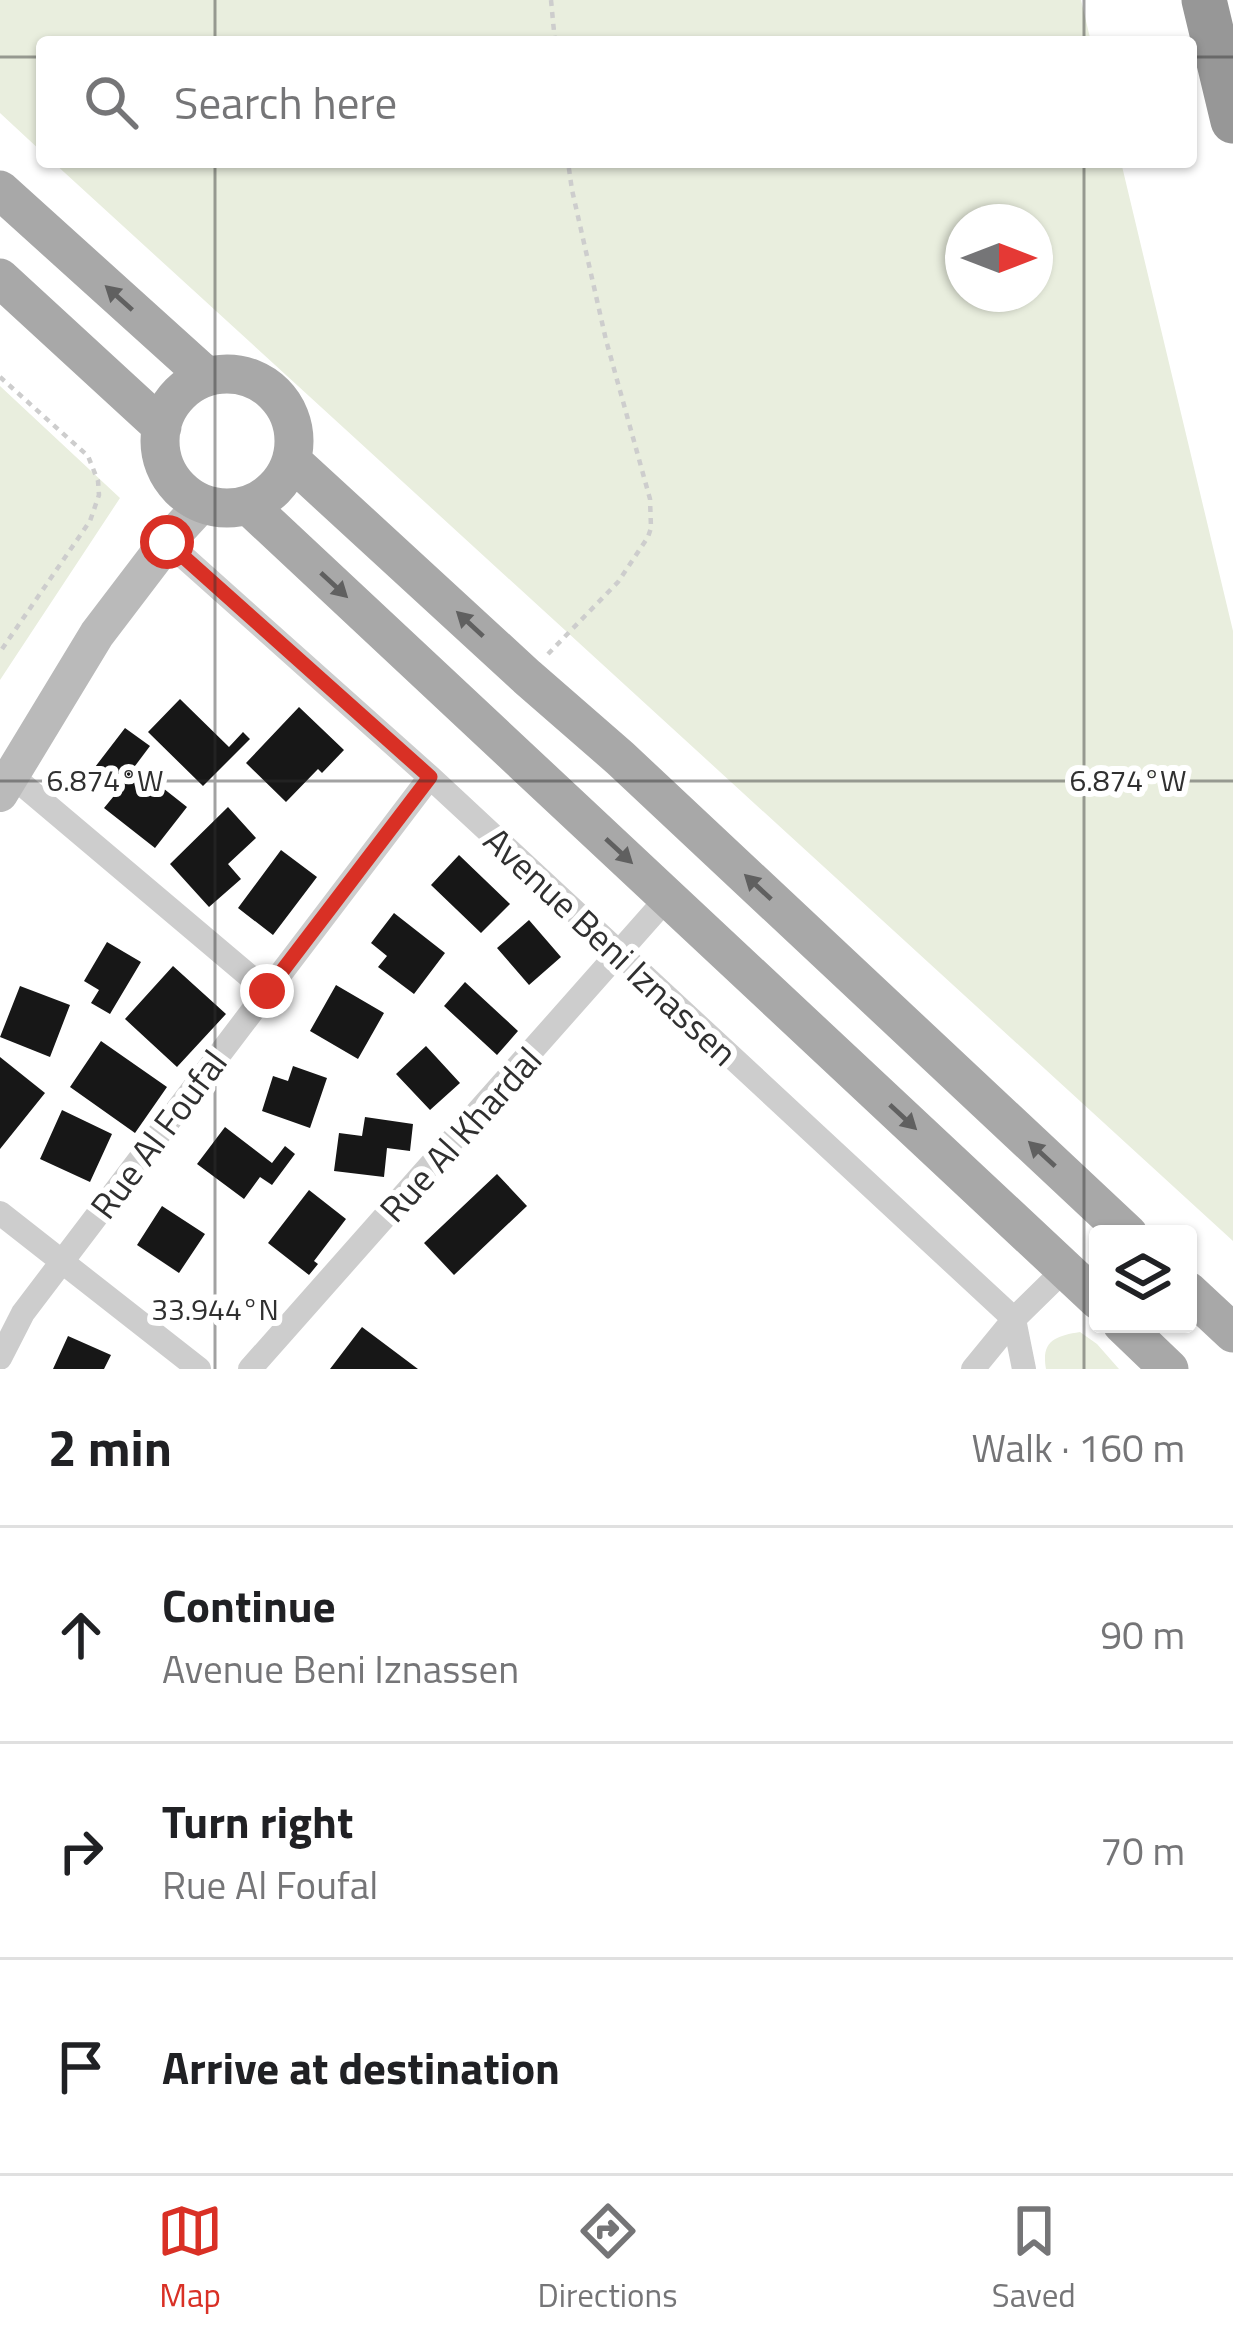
<!DOCTYPE html>
<meta charset="utf-8">
<style>
:root{--surface:#fff;--page:#f6f6f6;--text:#202124;--muted:#757577;--line:#e0e0e0;--accent:#d93025}
body{margin:0;font-family:"Titillium Web",sans-serif;background:var(--page);color:var(--text)}
.controls{position:absolute;right:36px;bottom:36px;display:grid;overflow:hidden;border-radius:12px;box-shadow:0 3px 9px #0004}
.controls button{width:108px;height:108px;display:grid;place-items:center;padding:0;border:0;border-bottom:3px solid var(--line);background:var(--surface);color:var(--text);font:60px sans-serif}
.compass{position:absolute;left:945px;top:204px;width:108px;height:108px;border-radius:50%;background:var(--surface);box-shadow:0 3px 9px #0004;rotate:90deg}
.stop{position:absolute;width:36px;height:36px;margin:-27px;border:9px solid #d93025;border-radius:50%;background:#fff}
.stop.end{background:#d93025;border-color:#fff;box-shadow:0 3px 12px #0008}
.list{margin:0;padding:0;list-style:none}
h2{display:flex;justify-content:space-between;align-items:center;height:156px;margin:0;padding:0 48px;font-size:51px}
h2 small{font-size:39px;font-weight:400;color:var(--muted)}
.list li{display:grid;grid-template-columns:78px 1fr auto;gap:36px;align-items:center;box-sizing:border-box;height:216px;padding:0 48px;border-top:3px solid var(--line)}
.list b{display:block;font-size:45px;white-space:nowrap}
.list p{margin:0;font-size:39px;white-space:nowrap;color:var(--muted)}
.list em{font-size:39px;font-style:normal;color:var(--muted)}
.icon{flex:none;width:66px;height:66px;fill:none;stroke:currentColor;stroke-width:2;stroke-linecap:round;stroke-linejoin:round}
.map{position:relative;flex:none;width:1233px;height:1369px;overflow:hidden}
.search{position:absolute;background:var(--surface);box-shadow:0 3px 9px #0004;left:36px;right:36px;top:36px;height:132px;display:flex;align-items:center;gap:30px;box-sizing:border-box;padding:0 42px;border-radius:12px;color:var(--muted);font-size:45px}
.sheet{height:804px;background:var(--surface)}
nav{display:flex;justify-content:space-around;align-items:center;box-sizing:border-box;height:168px;border-top:3px solid var(--line);background:var(--surface);font-size:33px;color:var(--muted)}
nav a{display:grid;justify-items:center;gap:6px}
nav .on{color:var(--accent)}
.map>svg:first-child{display:block}
</style>
<div class="map">
<svg width="1233" height="1369" viewBox="0 0 1233 1369">
<rect width="100%" height="100%" fill="#fff"/>
<path fill="#e9eede" fill-rule="evenodd" d="M0 0H1081L1091 42H42V152L0 113Z
M53 162H1121L1233 631V1241ZM1035 222V294H963V222Z
M0 386 120 498 0 680Z
M1080 1332 1097 1344 1119 1369H1046C1041 1341 1055 1336 1080 1332Z"/>
<path fill="#171717" d="M180 699 229 747 243 732 250 739 203 786 148 732Z
M299 707 344 750 322 773 318 769 286 802 246 763Z
M125 728 150 746 135 766 187 807 155 848 104 808 118 791 92 771Z
M228 807 256 838 228 864 241 879 209 907 170 864Z
M281 850 317 877 273 935 238 908Z
M459 855 510 904 481 933 431 885Z
M394 913 445 953 414 994 378 967 387 956 371 943Z
M529 920 561 957 529 985 497 948Z
M107 942 141 962 110 1014 91 1003 99 990 84 981Z
M173 966 226 1014 177 1067 125 1019Z
M465 982 518 1031 497 1055 444 1006Z
M336 985 384 1013 358 1059 310 1031Z
M20 986 70 1005 50 1057 0 1037Z
M101 1041 167 1087 135 1133 70 1087Z
M426 1046 460 1083 430 1110 396 1074Z
M0 1057 45 1093 0 1149Z
M293 1066 327 1078 310 1128 262 1111 273 1076 288 1081Z
M62 1110 112 1134 90 1182 40 1159Z
M365 1117 413 1124 410 1151 387 1148 384 1177 334 1171 339 1133 362 1136Z
M225 1127 272 1163 285 1146 295 1154 272 1185 260 1177 244 1199 197 1164Z
M497 1174 527 1206 454 1275 424 1243Z
M309 1190 346 1219 314 1261 318 1264 309 1275 268 1243Z
M162 1206 205 1234 179 1273 137 1245Z
M362 1327 418 1369H330Z
M68 1336 111 1355 104 1369H53Z"/>
<g fill="none" stroke-linecap="round" stroke-linejoin="round">
<path stroke="#cdcdcd" stroke-width="4.5" stroke-dasharray="6 6" stroke-linecap="butt" d="M551 0 555 42
M0 377 88 456 98 481 99 495 90 521 0 652
M548 654 618 582 648 537 651 528 650 499 606 340 572 190 568 162"/>
<path stroke="#cdcdcd" stroke-width="24" d="M167 542 430 777 1014 1319 1024 1369
M10 774 267 991
M0 1213 199 1369
M0 1358 23 1313 430 777
M250 1369 668 897
M973 1369 1014 1319 1065 1269"/>
<path stroke="#bababa" stroke-width="36" d="M0 794 97 634 167 542 202 504"/>
<path stroke="#a8a8a8" stroke-width="39" d="M0 190 206 376
M0 278 162 427
M160 441a67 67 0 1 1 134 0a67 67 0 1 1-134 0Z
M292 461 527 677 620 758 1128 1234
M248 505 1098 1300
M1188 1291 1233 1333
M1122 1324 1169 1369"/>
<path stroke="#979797" stroke-width="45" d="M1204 0 1233 121"/>
</g>
<defs><path id="oneway-solid" d="M-6-.8H1V-3.2L6.5 0L1 3.2V.8H-6Z" transform="scale(3)"/></defs>
<g fill="#606060">
<use href="#oneway-solid" transform="translate(119 298) rotate(-138)"/>
<use href="#oneway-solid" transform="translate(334 585) rotate(43)"/>
<use href="#oneway-solid" transform="translate(470 624) rotate(-137)"/>
<use href="#oneway-solid" transform="translate(619 851) rotate(43)"/>
<use href="#oneway-solid" transform="translate(758 887) rotate(-137)"/>
<use href="#oneway-solid" transform="translate(903 1117) rotate(43)"/>
<use href="#oneway-solid" transform="translate(1042 1154) rotate(-137)"/>
</g>
<g fill="none" stroke-linecap="round" stroke-linejoin="round">
<path stroke="#d93025" stroke-width="15" d="M167 542 430 777 267 991"/>
</g>
<path fill="none" stroke="#303030" stroke-width="3" stroke-opacity="0.45" d="M215 0V42M1084 0V42M0 57H42M1191 57H1233M215 162V1369M1084 162V1369M0 781H1233"/>
<g text-anchor="middle" dominant-baseline="central" stroke-width="12" stroke-linejoin="round" paint-order="stroke">
<g font-size="36" fill="#303030" stroke="#fff">
<text transform="translate(611 946) rotate(43)">Avenue Beni Iznassen</text>
<text transform="translate(158 1134) rotate(-53)">Rue Al Foufal</text>
<text transform="translate(460 1134) rotate(-48)">Rue Al Khardal</text>
</g>
</g>
<g font-size="30" text-anchor="middle" fill="#303030" stroke="#fff" stroke-width="12" stroke-linejoin="round" paint-order="stroke">
<text x="105" y="791">6.874°W</text>
<text x="1128" y="791">6.874°W</text>
<text x="215" y="1320">33.944°N</text>
</g>
</svg>
<div class="controls">
<button><svg class="icon" aria-label="layers" viewBox="0 0 24 24"><path d="M12 4l9 5-9 5-9-5zM3 14l9 5 9-5"/></svg></button>
</div>
<svg class="compass" viewBox="-18 -18 36 36"><path d="M0-13l5 13h-10z" fill="#e53935"/><path d="M0 13l5-13h-10z" fill="#757577"/></svg>
<div class="stop" style="left:167px;top:542px"></div>
<div class="stop end" style="left:267px;top:991px"></div>
<div class="search"><svg class="icon" aria-label="search" viewBox="0 0 24 24"><circle cx="10" cy="10" r="6"/><path d="M15 15l6 6"/></svg>Search here</div>
</div>
<section class="sheet">
<h2>2 min<small>Walk · 160 m</small></h2>
<ul class="list">
<li><svg class="icon" aria-label="ahead" viewBox="0 0 24 24"><path d="M12 20V5M6 11l6-6 6 6"/></svg><div><b>Continue</b><p>Avenue Beni Iznassen</p></div><em>90 m</em></li>
<li><svg class="icon" aria-label="right" viewBox="0 0 24 24"><path d="M7 20v-9h11M14 6l5 5-5 5"/></svg><div><b>Turn right</b><p>Rue Al Foufal</p></div><em>70 m</em></li>
<li><svg class="icon" aria-label="arrive" viewBox="0 0 24 24"><path d="M6 21V4h12l-3 4 3 4H6"/></svg><div><b>Arrive at destination</b></div></li>
</ul>
</section>
<nav>
<a class="on"><svg class="icon" aria-label="map" viewBox="0 0 24 24"><path d="M3 6l6-2 6 2 6-2v14l-6 2-6-2-6 2zM9 4v14M15 6v14"/></svg>Map</a>
<a><svg class="icon" aria-label="directions" viewBox="0 0 24 24"><path d="M12 3l9 9-9 9-9-9zM9 14v-3h6M13 9l2 2-2 2"/></svg>Directions</a>
<a><svg class="icon" aria-label="saved" viewBox="0 0 24 24"><path d="M7 4h10v16l-5-4-5 4z"/></svg>Saved</a>
</nav>
